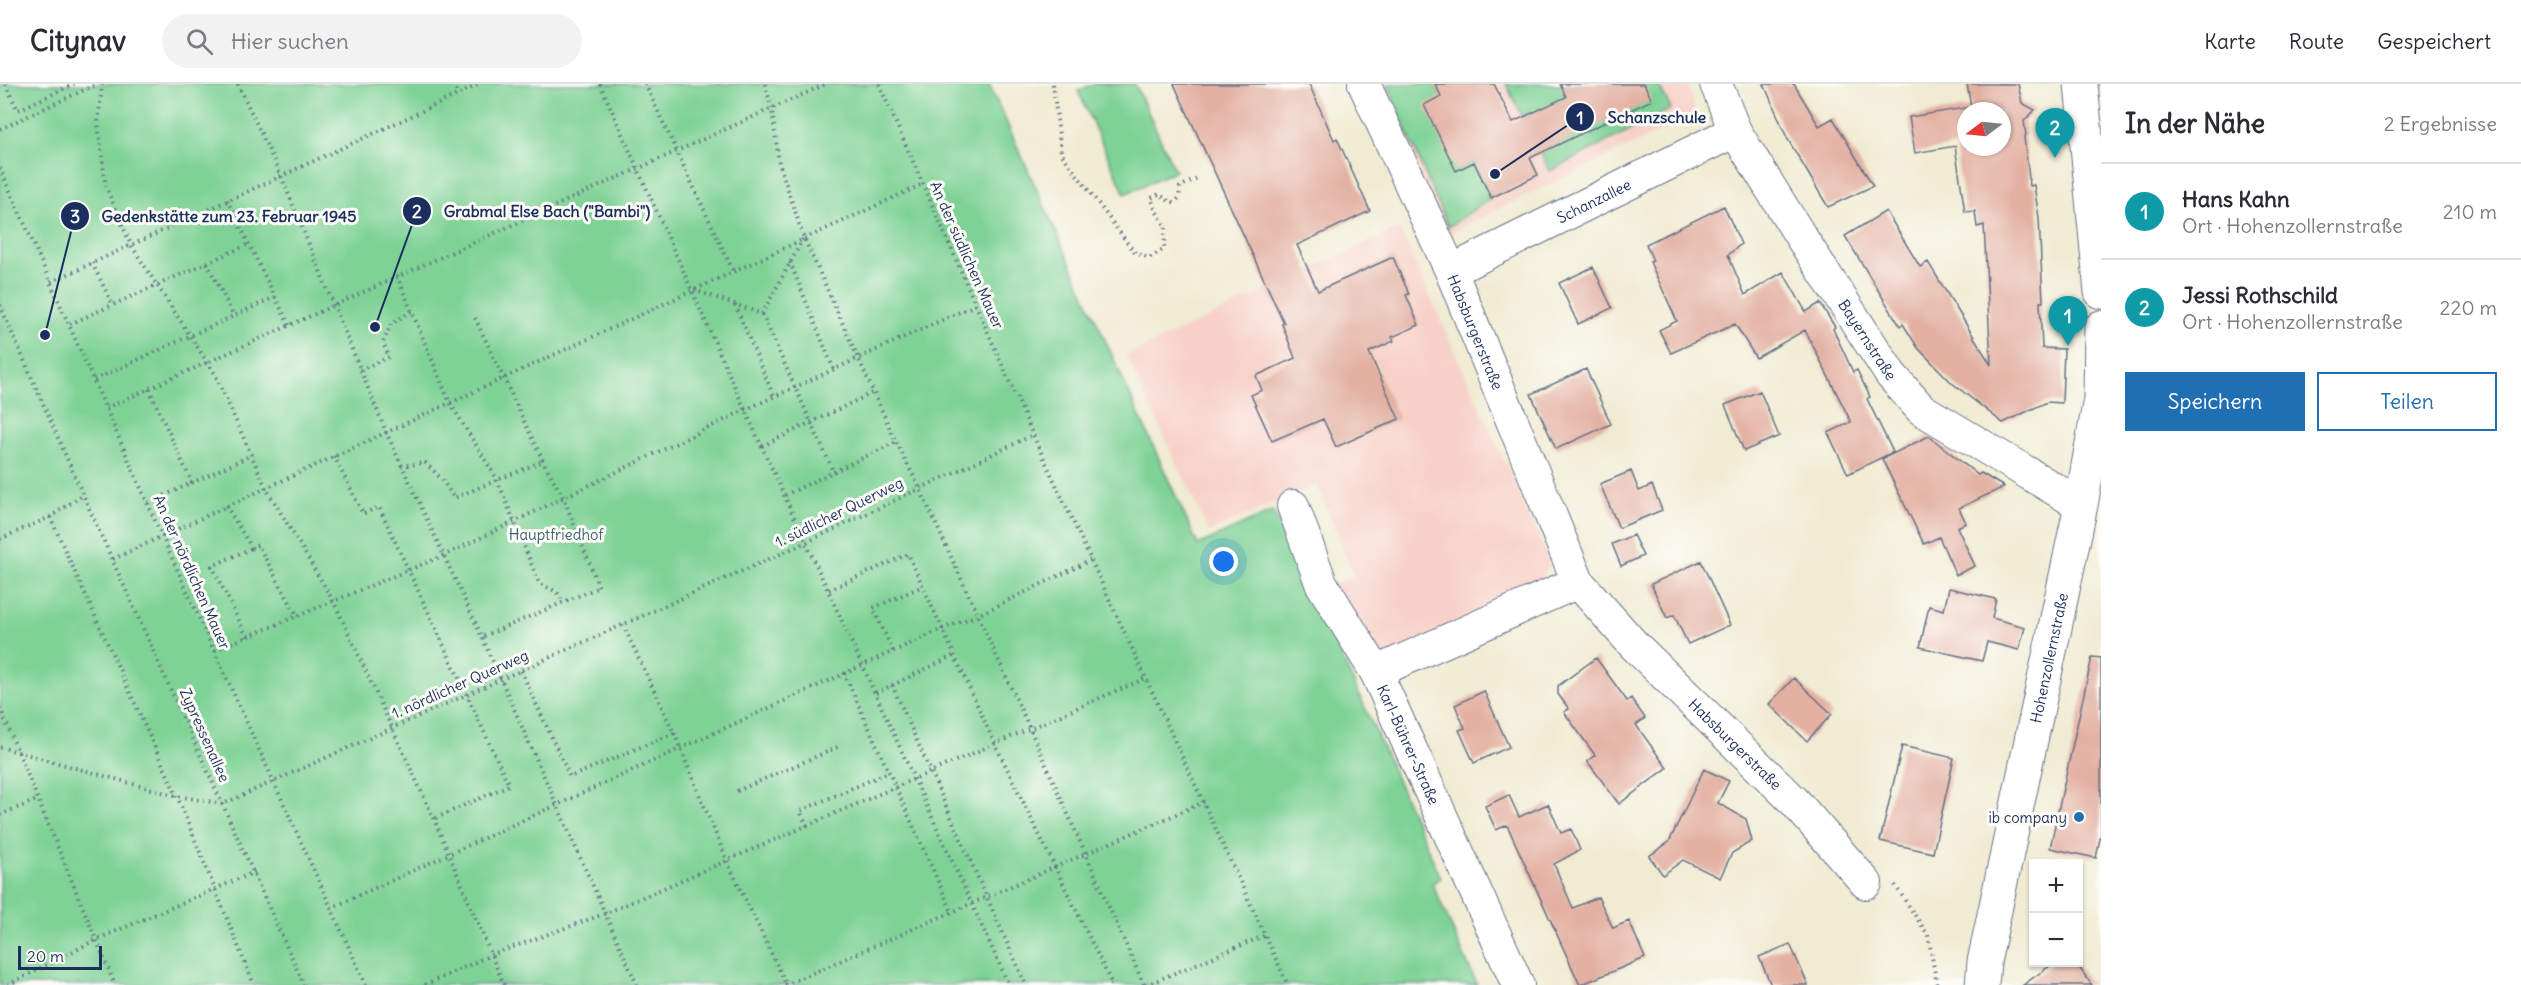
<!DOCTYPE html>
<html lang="de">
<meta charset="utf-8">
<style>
:root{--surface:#fff;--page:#f2f2f3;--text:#2b2b33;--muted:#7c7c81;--line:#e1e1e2;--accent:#1f6fb2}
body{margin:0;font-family:Delius,sans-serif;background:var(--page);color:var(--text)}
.controls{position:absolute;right:18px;bottom:18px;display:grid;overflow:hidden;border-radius:0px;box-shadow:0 2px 4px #0004}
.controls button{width:54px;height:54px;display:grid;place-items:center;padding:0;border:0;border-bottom:2px solid var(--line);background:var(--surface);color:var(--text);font:30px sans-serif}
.compass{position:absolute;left:1957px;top:18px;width:54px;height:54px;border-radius:50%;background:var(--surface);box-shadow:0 2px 4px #0004;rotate:254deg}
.scale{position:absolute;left:18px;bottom:15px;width:84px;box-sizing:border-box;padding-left:6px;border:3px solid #1b2f5e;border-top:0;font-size:16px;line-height:21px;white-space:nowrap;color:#1b2f5e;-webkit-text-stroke:4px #fdfcf7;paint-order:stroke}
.you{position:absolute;left:1224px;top:478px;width:21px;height:21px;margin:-15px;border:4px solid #fff;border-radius:50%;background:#1a73e8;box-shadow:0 0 0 9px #1a73e833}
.badge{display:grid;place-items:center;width:39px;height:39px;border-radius:50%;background:var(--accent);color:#fff;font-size:20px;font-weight:700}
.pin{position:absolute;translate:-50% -50px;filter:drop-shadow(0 2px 3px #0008)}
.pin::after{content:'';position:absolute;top:32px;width:21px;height:18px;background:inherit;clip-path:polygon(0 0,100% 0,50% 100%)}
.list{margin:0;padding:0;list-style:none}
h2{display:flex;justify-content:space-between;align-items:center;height:78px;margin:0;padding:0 24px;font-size:26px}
h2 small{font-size:20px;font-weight:400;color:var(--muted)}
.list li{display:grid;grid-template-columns:39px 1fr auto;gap:18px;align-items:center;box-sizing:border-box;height:96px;padding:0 24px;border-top:2px solid var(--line)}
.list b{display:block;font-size:22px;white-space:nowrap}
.list p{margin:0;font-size:20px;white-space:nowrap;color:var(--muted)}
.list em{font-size:20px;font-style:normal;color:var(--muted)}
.actions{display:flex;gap:12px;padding:18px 24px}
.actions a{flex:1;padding:14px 0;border:2px solid var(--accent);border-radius:0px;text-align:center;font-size:21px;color:var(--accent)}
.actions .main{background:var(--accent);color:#fff}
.icon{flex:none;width:33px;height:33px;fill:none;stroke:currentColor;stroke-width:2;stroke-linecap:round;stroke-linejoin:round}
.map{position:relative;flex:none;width:2101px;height:901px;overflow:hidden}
header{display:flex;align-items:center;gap:36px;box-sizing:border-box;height:84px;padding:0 30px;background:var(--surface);border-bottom:2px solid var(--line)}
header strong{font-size:28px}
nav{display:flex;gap:33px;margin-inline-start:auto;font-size:21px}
.search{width:420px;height:54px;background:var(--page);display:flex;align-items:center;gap:15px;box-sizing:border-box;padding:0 21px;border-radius:33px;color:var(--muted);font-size:22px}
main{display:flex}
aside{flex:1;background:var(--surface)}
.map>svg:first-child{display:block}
</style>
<header>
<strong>Citynav</strong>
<div class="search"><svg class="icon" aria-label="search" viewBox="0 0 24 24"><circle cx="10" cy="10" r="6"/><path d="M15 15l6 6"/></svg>Hier suchen</div>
<nav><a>Karte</a><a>Route</a><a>Gespeichert</a></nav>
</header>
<main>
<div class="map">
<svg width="2101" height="901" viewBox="0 0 2101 901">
<rect width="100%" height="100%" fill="#fdfcf7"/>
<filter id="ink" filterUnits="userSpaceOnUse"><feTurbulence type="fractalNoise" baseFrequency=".0167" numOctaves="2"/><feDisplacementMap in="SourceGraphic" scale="12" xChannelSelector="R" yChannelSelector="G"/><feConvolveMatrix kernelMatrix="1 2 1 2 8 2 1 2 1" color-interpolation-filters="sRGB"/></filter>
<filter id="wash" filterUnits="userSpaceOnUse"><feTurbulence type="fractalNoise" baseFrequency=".008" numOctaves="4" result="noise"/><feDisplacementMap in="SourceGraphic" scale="24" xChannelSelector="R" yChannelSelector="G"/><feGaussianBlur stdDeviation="1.35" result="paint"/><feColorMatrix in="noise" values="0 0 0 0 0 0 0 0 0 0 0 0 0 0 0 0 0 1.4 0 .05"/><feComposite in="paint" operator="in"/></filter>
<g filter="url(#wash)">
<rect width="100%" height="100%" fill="#f0ebd2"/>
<path fill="#f7d1c8" d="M1379 0H1689L1695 30 1447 150Z
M1399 144 1550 478 1536 503 1378 573 1331 501 1354 492 1317 400 1209 448 1126 272Z"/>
<path fill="#7ed295" stroke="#4c807a" stroke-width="1.5" d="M0 0H989L1198 461 1273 427 1353 597 1441 794 1432 799 1477 901H0Z
M1093 0H1135L1175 87 1125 110 1078 7Z
M1387 0H1435L1441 12 1457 86 1474 78 1491 114 1448 143Z
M1506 0H1658L1671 25 1550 87Z"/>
<g id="blocks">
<path fill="#e3b0a2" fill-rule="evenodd" d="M1174 0H1309L1334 56 1337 54 1370 127 1297 161 1318 207 1393 173 1409 210 1406 211 1419 241 1392 253 1394 257 1369 268 1399 335 1336 363 1323 335 1272 357 1251 311 1262 306 1256 292 1295 274 1282 240 1284 239Z
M1435 0H1494L1513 38 1566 13 1560 0H1644L1652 16 1530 74 1538 91 1491 114 1474 78 1456 87 1424 21 1441 12Z
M1764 0H1794L1819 42 1833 34 1873 102 1828 123 1787 54Z
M1967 0H2018L2022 19 2035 26 2024 37 2026 51 2024 53 2030 102 2034 101 2039 134 2043 218H2040L2042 264 2064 265 2062 319 2047 318 2003 339 1952 299 1918 264 1903 240 1900 242 1845 152 1886 127 1920 183 1928 178 1991 281 1984 141 1977 143 1975 127 1965 128 1955 62 1915 69 1909 33 1971 23ZM1966 27H2002V63H1966Z
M1724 122 1741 160 1728 171 1745 211 1783 188 1806 228 1820 219 1835 243 1833 245 1853 288 1857 286 1870 313 1867 315 1893 368 1848 390 1828 349 1851 338 1805 246 1756 274 1735 240 1671 269 1659 246 1677 237 1650 178 1653 177 1646 160Z
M1593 183 1612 224 1578 240 1559 199Z
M1586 285 1611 340 1556 365 1531 310Z
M1760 307 1779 352 1744 367 1725 321Z
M1929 352 1978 391 1981 389 2004 403 1959 424 1966 439 1957 443 1975 482 1956 491 1939 453 1924 460 1882 375Z
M1631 387 1639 407 1652 401 1662 426 1619 444 1600 400Z
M1633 451 1643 472 1621 482 1612 460Z
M1701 477 1730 541 1688 560 1674 531 1667 534 1651 500Z
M1949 504 1996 515 1992 534 2025 543 2019 566 1987 558 1982 577 1920 563 1929 522 1944 526Z
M2092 573 2101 574V750L2096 774 2050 764Z
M1596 574 1627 617 1631 614 1645 634 1636 641 1667 684 1619 720 1587 677 1595 671 1564 628 1569 625 1558 610V602Z
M1794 594 1832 630 1807 657 1769 620Z
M1484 607 1509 663 1474 679 1459 646 1465 644 1455 621Z
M1902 662 1954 674 1933 769 1880 757Z
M1704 685 1729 697 1718 719 1746 735 1752 757 1732 769 1720 794 1683 776 1663 791 1649 772 1669 758Z
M1509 711 1519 733 1548 720 1561 749 1571 745 1580 766 1554 780 1573 824 1598 813 1613 844 1629 837 1645 874 1580 901 1507 741 1496 746 1485 722Z
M1790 860 1808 901H1771L1759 873Z
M2054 879H2076L2092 901H2023Z"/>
</g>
</g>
<g filter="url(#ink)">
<use href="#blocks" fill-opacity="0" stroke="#667187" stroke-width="1.5"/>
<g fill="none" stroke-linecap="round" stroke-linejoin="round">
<defs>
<g id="street">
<path id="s1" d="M1364 0 1451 187 1578 498 1633 560 1795 718 1866 799"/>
<path id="s2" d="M1716 0 1735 47 1801 153 1891 291 1921 325 2081 421"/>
<path id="s3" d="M1451 187 1735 47"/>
<path id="s4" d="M1293 422 1321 499 1376 588 1518 901"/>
<path d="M1376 588 1578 498"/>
</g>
<g id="secondary">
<path d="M2081 0 2101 208"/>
<path id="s5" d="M1982 901 1984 878 2081 421 2100 315 2101 243"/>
</g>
</defs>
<use href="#street" stroke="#667187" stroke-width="34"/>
<use href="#secondary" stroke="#667187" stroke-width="35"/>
<path stroke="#667187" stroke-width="4" stroke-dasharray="1.5 4.5" stroke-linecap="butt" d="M5 0 18 26 74 0
M102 0 98 39 106 103 131 161 215 290 266 404 334 518 434 735 504 901
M238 0 281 92 386 348 482 553 637 901
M453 0 458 11
M600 0 745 326 1009 901
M645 0 733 187
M765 0 772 26 779 79 804 154 896 358 919 403 1030 645 1144 901
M879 0 1033 351 1288 901
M1053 0 1061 69 1135 169 1149 174 1164 165 1166 143 1155 125 1151 114 1159 110 1170 118H1175L1179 114 1180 103 1199 93
M0 45 97 0
M0 84 162 452 366 901
M227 116 289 241
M790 178 834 286
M92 179 113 221
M207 179 234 232
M397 192 450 319 497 395 539 499 557 508 563 518
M51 198 481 0
M694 206 762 230 803 155
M0 221 83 411 304 901
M735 221 774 313
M762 230 834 389
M475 234 543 377 563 413 599 503 482 553
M70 240 249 160
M360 286 389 273 383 259 391 240 412 227
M94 296 275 213
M149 305 192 399
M106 324 826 0
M762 362 874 308
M334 372 363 430 379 423 509 701 434 735
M401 382 425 379 441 394 454 414 543 377
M785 411 896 358
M148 419 252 371
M226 422 252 464 258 461 298 533
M50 433 177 712 254 901
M0 455 50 433 83 411
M113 475 923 100
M829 506 908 470 995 660 1112 900 1110 901
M623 541 674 649 727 777 786 900
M247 553 212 482 252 464
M215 566 445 471 745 326 975 221
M893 567 873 524 923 502
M521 587 570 693 674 649
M844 589 952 828
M892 601 1026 901
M876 609 955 571
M0 624 115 901
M0 663 177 712 223 720 807 458 1033 351
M737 707 838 663
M0 731 37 716
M807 742 800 727 889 688
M1895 801 1928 851 1937 901
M331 824 942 545 978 531 1091 476
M8 901 95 856 255 788
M425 901 491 871 604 830 1146 594
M785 901 1204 718
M1146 901 1266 851"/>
<use href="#street" stroke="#fff" stroke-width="32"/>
<use href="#secondary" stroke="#fff" stroke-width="33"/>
</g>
</g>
<circle fill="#1f6fb2" stroke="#fdfcf7" stroke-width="2" cx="2079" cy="733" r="6"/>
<g text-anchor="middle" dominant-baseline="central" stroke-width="6" stroke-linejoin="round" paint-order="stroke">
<g font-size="15" fill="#1b2f5e" stroke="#fdfcf7">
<text stroke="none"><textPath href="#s3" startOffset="159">Schanzallee</textPath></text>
<text transform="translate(967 171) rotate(66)">An der südlichen Mauer</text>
<text stroke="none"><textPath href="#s1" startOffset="272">Habsburgerstraße</textPath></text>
<text stroke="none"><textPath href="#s2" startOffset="298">Bayernstraße</textPath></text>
<text transform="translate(839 428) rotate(-26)">1. südlicher Querweg</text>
<text transform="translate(192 488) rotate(66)">An der nördlichen Mauer</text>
<text stroke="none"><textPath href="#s5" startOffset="334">Hohenzollernstraße</textPath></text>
<text transform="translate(460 600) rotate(-24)">1. nördlicher Querweg</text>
<text transform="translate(205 651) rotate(66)">Zypressenallee</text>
<text stroke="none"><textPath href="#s4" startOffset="266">Karl-Bührer-Straße</textPath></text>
<text stroke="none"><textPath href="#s1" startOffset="768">Habsburgerstraße</textPath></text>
</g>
<g font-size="15" fill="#39606e" stroke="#fdfcf7">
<text x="556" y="450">Hauptfriedhof</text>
</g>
<g font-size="15" fill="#1b2f5e" stroke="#fdfcf7" text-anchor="end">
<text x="2067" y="733">ib company</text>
</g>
</g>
<path fill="none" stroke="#1b2f5e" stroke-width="2" d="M1495 90L1580 33M375 243L417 127M45 251L75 132"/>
<g fill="#1b2f5e" stroke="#fdfcf7" stroke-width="2">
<circle cx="1495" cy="90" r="6"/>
<circle cx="375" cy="243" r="6"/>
<circle cx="45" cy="251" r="6"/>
<circle cx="1580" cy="33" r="15"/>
<circle cx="417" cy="127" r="15"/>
<circle cx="75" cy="132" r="15"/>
</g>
<g font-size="18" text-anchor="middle" font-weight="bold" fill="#fff">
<text x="1580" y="40">1</text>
<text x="417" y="134">2</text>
<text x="75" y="139">3</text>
</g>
<g font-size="16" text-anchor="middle" font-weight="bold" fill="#1b2f5e" stroke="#fdfcf7" stroke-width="6" stroke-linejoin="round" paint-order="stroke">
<text x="1657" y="39">Schanzschule</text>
<text x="547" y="133">Grabmal Else Bach ("Bambi")</text>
<text x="229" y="138">Gedenkstätte zum 23. Februar 1945</text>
</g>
</svg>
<div class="controls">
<button>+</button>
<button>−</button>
</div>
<svg class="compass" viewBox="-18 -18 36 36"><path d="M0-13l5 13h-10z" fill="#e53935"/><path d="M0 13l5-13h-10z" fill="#7c7c81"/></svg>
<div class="scale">20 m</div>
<div class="you"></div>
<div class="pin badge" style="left:2068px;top:262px;background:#0f9aa8">1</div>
<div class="pin badge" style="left:2055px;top:74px;background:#0f9aa8">2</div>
</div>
<aside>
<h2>In der Nähe<small>2 Ergebnisse</small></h2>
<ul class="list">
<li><span class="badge" style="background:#0f9aa8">1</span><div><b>Hans Kahn</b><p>Ort · Hohenzollernstraße</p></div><em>210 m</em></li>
<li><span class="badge" style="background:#0f9aa8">2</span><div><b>Jessi Rothschild</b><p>Ort · Hohenzollernstraße</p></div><em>220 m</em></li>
</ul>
<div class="actions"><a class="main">Speichern</a><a>Teilen</a></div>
</aside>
</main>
